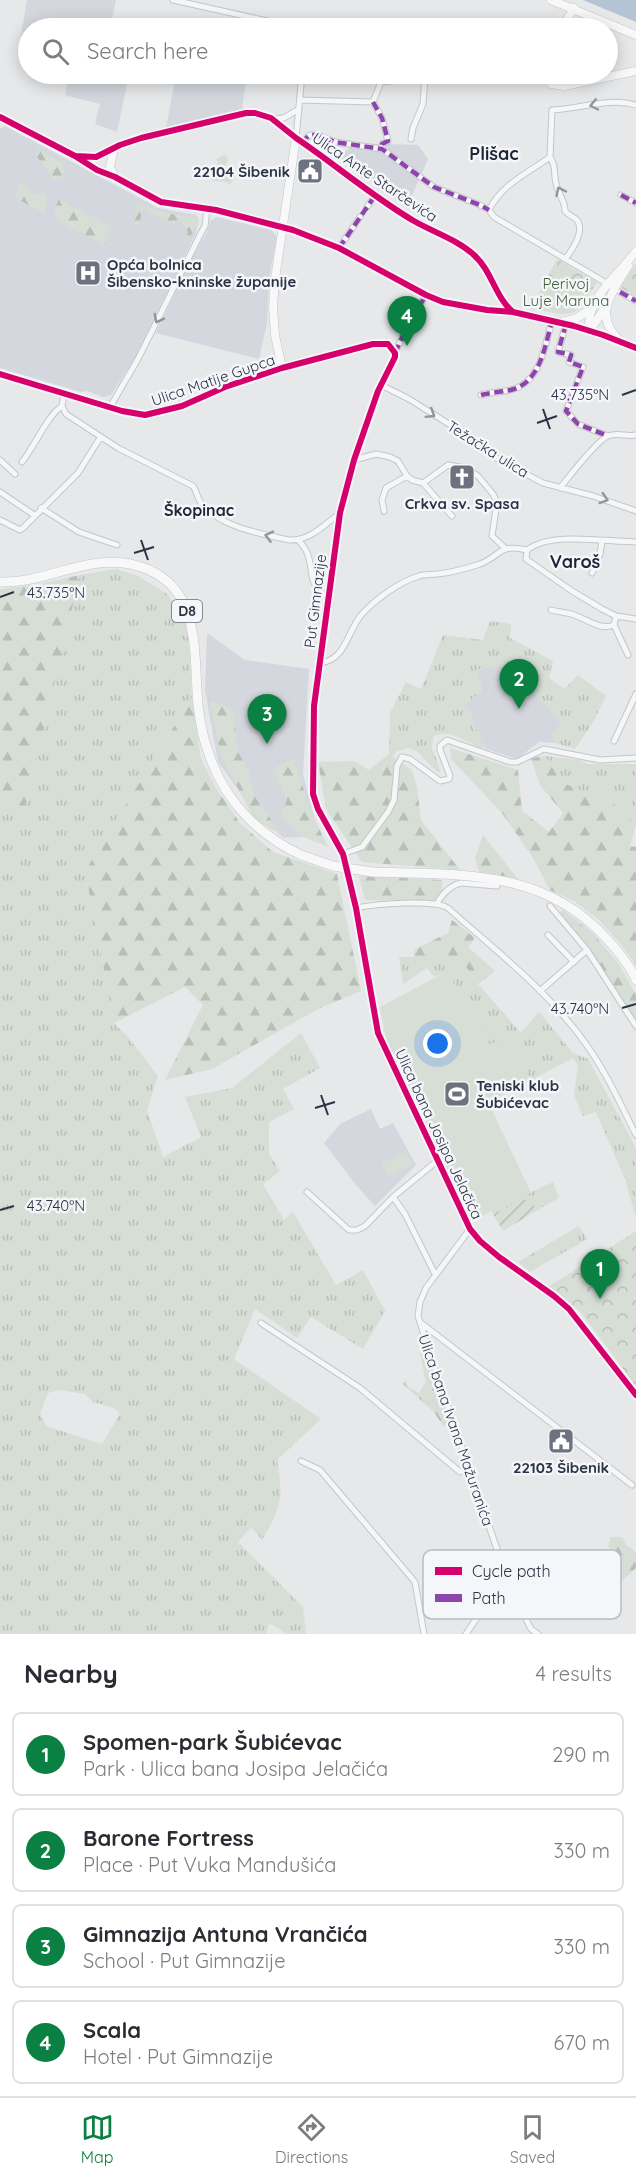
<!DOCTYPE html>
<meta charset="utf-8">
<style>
:root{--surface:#fff;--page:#f2f2f3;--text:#2b2b33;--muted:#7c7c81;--line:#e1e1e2;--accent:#0b8043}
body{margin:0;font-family:Quicksand,sans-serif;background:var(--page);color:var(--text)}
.you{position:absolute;left:438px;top:1044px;width:21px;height:21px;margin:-15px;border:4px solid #fff;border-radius:50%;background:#1a73e8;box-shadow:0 0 0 9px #1a73e833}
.badge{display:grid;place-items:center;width:39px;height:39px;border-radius:50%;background:var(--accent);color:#fff;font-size:20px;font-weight:700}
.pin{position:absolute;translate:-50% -50px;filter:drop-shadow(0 2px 3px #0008)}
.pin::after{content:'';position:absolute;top:32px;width:21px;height:18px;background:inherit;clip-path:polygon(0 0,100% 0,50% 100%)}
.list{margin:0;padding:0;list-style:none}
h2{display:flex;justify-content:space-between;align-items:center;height:78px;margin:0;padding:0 24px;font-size:26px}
h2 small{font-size:20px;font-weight:400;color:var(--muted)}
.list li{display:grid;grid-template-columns:39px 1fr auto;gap:18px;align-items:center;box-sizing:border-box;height:84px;margin:0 12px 12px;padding:0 12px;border:2px solid var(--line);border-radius:9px}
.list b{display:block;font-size:22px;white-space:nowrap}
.list p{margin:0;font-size:20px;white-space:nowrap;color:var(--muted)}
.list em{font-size:20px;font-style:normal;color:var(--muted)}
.icon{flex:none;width:33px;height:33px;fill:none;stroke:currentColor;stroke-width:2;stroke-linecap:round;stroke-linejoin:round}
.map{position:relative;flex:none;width:636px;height:1634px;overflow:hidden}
.search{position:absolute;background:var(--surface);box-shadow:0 3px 15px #0003;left:18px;right:18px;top:18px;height:66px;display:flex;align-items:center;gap:15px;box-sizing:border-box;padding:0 21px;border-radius:33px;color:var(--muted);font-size:22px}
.sheet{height:462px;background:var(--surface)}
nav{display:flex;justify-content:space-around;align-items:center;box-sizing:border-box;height:84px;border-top:2px solid var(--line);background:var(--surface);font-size:16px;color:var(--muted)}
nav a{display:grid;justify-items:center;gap:3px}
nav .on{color:var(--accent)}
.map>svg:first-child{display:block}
</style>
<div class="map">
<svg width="636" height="1634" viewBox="0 0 636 1634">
<defs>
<pattern id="grass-tufts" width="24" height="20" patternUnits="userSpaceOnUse" patternTransform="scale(1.5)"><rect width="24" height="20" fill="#d6ded6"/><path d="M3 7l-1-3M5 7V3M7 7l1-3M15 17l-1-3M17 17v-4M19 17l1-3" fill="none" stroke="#b8bfb9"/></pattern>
<pattern id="forest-firs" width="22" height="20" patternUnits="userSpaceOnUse" patternTransform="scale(1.5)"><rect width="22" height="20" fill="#d6ded6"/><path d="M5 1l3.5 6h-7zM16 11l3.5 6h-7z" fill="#b8bfb9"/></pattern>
<pattern id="park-crowns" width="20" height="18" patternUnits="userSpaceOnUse" patternTransform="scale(1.5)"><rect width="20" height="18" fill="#d6ded6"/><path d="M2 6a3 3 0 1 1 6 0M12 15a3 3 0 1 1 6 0" fill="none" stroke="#b8bfb9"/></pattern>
<pattern id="garden-furrows" width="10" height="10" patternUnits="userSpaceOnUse" patternTransform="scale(1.5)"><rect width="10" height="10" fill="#d6ded6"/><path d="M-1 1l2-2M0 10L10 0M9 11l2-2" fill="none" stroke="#b8bfb9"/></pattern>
</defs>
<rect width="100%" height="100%" fill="#e6e8ea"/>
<path fill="#d4d7dd" d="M27 0H116L110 28H28V54L18 52Z
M69 74H114L128 79 117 132 95 124 100 104 65 95Z
M176 74H247L242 109 166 128Z
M5 126 158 208 196 215 199 219 196 233 135 358 111 395 103 397 87 391 81 392 0 368V129Z
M354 143 418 145 428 159 407 207 339 158Z
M217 217 271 230 277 237 269 278 267 323 259 359 156 333 190 262 207 232 210 221Z
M207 633 245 660 309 669 303 774 319 836 284 838 258 817 218 762 205 691Z
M511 664 536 677 531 689 562 723 552 734 556 743 539 742 517 759 486 749V745L479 741 472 721 462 707 482 691 477 669Z
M371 1109 380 1129 393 1123 416 1165 375 1206 356 1185 324 1143 340 1124Z"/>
<path fill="url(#grass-tufts)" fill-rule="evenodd" d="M116 569 138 576 167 594 185 620 189 646 192 697 85 871 114 1023 128 1037 158 1076 147 1110 163 1157 201 1137 185 1097 232 1088 301 1033 320 1068 283 1089 294 1109 269 1122V1154L280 1171 263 1184 284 1220 293 1212 336 1285 363 1270 385 1311 363 1349 311 1317 297 1338 255 1309 234 1359 321 1419 277 1460C284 1498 281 1507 262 1540L251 1527 238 1542 303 1607 306 1634H287L269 1623 266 1634H0V789L24 810 80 575ZM59 1390 85 1394 93 1402 114 1408 120 1414 102 1444 46 1426 40 1413 48 1393Z
M490 621 511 624 510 638 553 661 549 678 564 689 578 675 606 696 593 722 575 749 556 743 552 734 562 723 531 689 535 677 511 664 477 669 482 691 463 707 473 712 472 721 474 729 482 734 479 741 487 745 486 749C467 746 453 727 433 737L432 748 441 772H437L418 752 409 748 397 751 392 757 389 754 390 713 406 682 421 689 443 635 483 640Z
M545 756 579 760 587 764H636V825L614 804 561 782Z
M399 957H459L478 984 521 1033 539 1012 573 1053 588 1059 636 1148V1218L625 1179 596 1112 583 1116 574 1095 578 1066 573 1058 530 1081 510 1038 489 1045 471 1009 446 972 434 977 427 968 403 984Z
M553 1182 559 1198 539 1209 524 1200 493 1214 491 1211Z
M579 1226 587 1239 530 1272 518 1262Z"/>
<path fill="url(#forest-firs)" d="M37 149 63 163 64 178 53 181 43 164 36 156Z
M223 155 227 156 228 160 224 169 233 179 230 185 226 182 212 181 218 161 216 159Z
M21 181 33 194 47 193 45 214 14 197Z
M59 199 112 227 105 245 60 223 54 211Z
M137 203 165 213 196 218 198 224 185 245 188 232 181 221 174 224 162 220 143 208 139 225 134 224Z
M80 575 24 811 0 789V589L35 585Z
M192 697 201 759 216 788 240 823 273 852 337 874 361 991 318 1009 212 1069 165 1080 203 1005 185 987 114 1023 85 871Z
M209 699 233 709 238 752 249 771 254 794 281 835 254 819 221 756Z
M450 748 518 770 522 811 549 832 563 813 540 785 531 758 545 756 561 782 614 804 636 825 630 846 636 847V965L620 943 599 920 574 901 550 890 533 858 502 813 451 759Z
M389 754 412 770 417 787 421 820 460 870 362 862 326 809 318 762 354 761 369 770Z
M295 758C301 788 314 819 328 847L300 835 280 816 287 800 273 768Z
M483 835 518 879 479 872 475 858Z
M359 876 442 880V901L365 900Z
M563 910 592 932 619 964 636 995V1023L589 949 560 912Z
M452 920 475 938 468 947 495 971 478 984 459 957 413 958 415 949 448 933Z
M423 1350 448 1423 444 1427 434 1412 403 1384 406 1380 408 1387 419 1393 426 1382 420 1353Z
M611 1537H622L626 1545 636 1552V1568L622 1581 608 1545Z"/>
<path fill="url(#park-crowns)" d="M557 259 597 282C573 323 574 315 530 309Z
M636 263V296L622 288 621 286Z
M636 1231V1389L622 1367 579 1310 548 1287Z"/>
<path fill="url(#garden-furrows)" d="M524 1199 539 1209 503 1231 493 1214Z"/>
<path fill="#d6ded6" d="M446 972 471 1009 489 1044 510 1038 530 1081 488 1102 531 1193 491 1211 472 1222 441 1161 387 1043 380 1007Z
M406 1151 413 1164 388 1177 381 1164Z"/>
<path fill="#b4c4d5" d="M583 0H636V22Z"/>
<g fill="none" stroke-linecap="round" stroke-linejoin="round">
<path stroke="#c1c4c9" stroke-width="5" stroke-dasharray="5 2.5" stroke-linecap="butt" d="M360 217 367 207"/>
<defs>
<path id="street" d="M173 0 299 28
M300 100 373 102 381 82 446 74
M373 102 382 118 388 141 382 144V149
M273 119 284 118 299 109
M296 138 302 74
M411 139 413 128 423 104 425 77
M301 142 310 135H318L335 142 382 149 434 187 480 205 489 210 494 217 608 284
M621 195 636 203
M367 207 376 194
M489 210C502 184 528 173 550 157
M339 248 360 217
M566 258C572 250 585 231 577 220 573 216 568 215 565 211 565 201 560 197 557 187 553 177 557 166 550 157L552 110C580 109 609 97 636 105
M620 292 636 301
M566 324 558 352 571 355 569 362 583 367 566 411 578 424 608 436
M395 353 407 327 426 295
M381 385 409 399 473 439 498 459 543 483 593 496 636 511
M64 393 62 406 66 414 118 448 193 486C197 491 197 498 201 503 220 527 261 534 289 540 310 541 324 525 340 513
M481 395C492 392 505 392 514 389 541 380 545 345 552 321
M110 407 138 359 201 233 205 226 207 209
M0 460 15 474
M354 460 376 454 390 457 398 461 407 476 412 480 423 483 452 516
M22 462C34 447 48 415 62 406
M423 483 448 465 466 468 478 476 493 494 497 502 492 536 505 548
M560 488C569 477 596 441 608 436 617 432 627 437 636 435
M0 492 34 515
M41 508 79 532 117 545
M384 511 382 500 386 488 407 476
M0 520 20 530 23 528 78 473 100 438
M298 540C320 561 301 582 328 597
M527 550 526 559 572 591 602 609 616 616 636 619
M592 573 600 554 602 541
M551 610C558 612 564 612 571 614 586 618 599 631 614 625
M616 616 614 625 628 655
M319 663C346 661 347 631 362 614 376 599 399 582 419 576 424 574 431 575 437 574 450 573 464 569 477 565 502 557 496 543 527 550 552 531 605 542 636 542
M614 741 636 694
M343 854 362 847 388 812 394 800 397 766 402 757 410 759 440 781 449 779 450 776 440 750V746L447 740 510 762H517L544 749 600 760 636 758
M437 904C441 895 451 885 461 883L497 886
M550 906 587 950 636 1026
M356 908C374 904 434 899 448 908 497 952 550 992 588 1047 607 1074 621 1105 636 1135
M548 935 574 962
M540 991 587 950
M307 1192 349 1230H357L365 1226 393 1197 437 1161
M393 1197 405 1214 435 1274
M470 1229 426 1288 420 1302 418 1316 434 1366 510 1587 531 1629 538 1634
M261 1323 360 1388 460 1472 468 1469
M421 1323 632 1485
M301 1461 320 1470 415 1582 424 1634
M466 1634 488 1601 500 1562"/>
<path id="secondary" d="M551 0 636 35
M562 28 574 8
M543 74 551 84 564 86 636 71
M0 117 75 156 97 170 115 177 161 202 216 210 293 230 339 248 426 295 443 302 487 310 513 312 574 326 603 335 636 348
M114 148 110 167 115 177
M80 157H96L120 145 141 138 246 113H255L271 118 296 138C336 165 373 197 414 221 433 232 458 240 474 255 492 271 495 297 513 312
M561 322 575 319 591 309
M587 328 595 323 605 308
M594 332 589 325C589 295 620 274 636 251
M617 338C593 313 614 290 628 266
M282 368 275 335 273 307 275 279 296 138
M0 374 122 411 145 415 182 406 225 387 282 368 373 344H388L395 353V357L378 391 354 460 340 513 314 706 313 794 318 809 343 854 356 908 378 1033 470 1229 480 1241 499 1257 554 1296 569 1309 636 1395"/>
<path id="primary" d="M0 582C44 584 85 555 130 564 203 579 193 649 198 705 200 722 203 739 209 754 224 800 258 835 301 855
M372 872C459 875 543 868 607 939 618 951 630 965 636 980"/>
</defs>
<use href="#street" stroke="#c4c6c8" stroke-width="7"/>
<use href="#secondary" stroke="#c4c6c8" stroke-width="9"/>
<use href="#primary" stroke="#c2c5c8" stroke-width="10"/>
<use href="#street" stroke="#f5f6f7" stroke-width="5"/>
<use href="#secondary" stroke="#f8f8f8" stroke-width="8"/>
<use href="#primary" stroke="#f8f8f8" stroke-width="9"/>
<defs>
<path id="primary-bridge" d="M301 855 333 866 372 872"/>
</defs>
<use href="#primary-bridge" stroke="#c2c5c8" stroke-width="10" stroke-linecap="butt"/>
<use href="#primary-bridge" stroke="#f8f8f8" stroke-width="9"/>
<path stroke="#8e44ad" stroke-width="4.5" stroke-dasharray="9 4.5" stroke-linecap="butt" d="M373 102 382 118 388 141 382 144V149
M301 142 310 135H318L335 142 382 149 434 187 480 205 489 210
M621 195 636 203
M339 248 376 194
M620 292 636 301
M566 324 558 352 571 355 569 362 583 367 566 411 578 424 608 436
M395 353 407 327 426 295
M481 395C492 392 505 392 514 389 541 380 545 345 552 321"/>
<defs>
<path id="cycleway" d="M0 117 75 156 97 170 115 177 161 202 216 210 293 230 339 248 426 295 443 302 487 310 513 312 574 326 603 335 636 348
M75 156 96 157 120 145 141 138 246 113H255L271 118 296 138C336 165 373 197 414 221 433 232 458 240 474 255 492 271 495 297 513 312
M0 374 122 411 145 415 182 406 225 387 282 368 373 344H388L395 353V357L378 391 354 460 340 513 314 706 313 794 318 809 343 854 356 908 378 1033 470 1229 480 1241 499 1257 554 1296 569 1309 636 1395"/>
</defs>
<use href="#cycleway" stroke="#f4f6f9" stroke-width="10"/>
<use href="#cycleway" stroke="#d6006c" stroke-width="6"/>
</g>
<defs><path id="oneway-chevron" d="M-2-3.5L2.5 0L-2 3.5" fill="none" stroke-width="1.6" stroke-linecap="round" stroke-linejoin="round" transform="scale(1.5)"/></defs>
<g stroke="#90959e">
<use href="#oneway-chevron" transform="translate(594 105) rotate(168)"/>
<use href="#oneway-chevron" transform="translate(560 191) rotate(-115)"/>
<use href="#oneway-chevron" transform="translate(158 319) rotate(117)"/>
<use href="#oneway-chevron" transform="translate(431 414) rotate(32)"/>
<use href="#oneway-chevron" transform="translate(604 499) rotate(18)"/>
<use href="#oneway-chevron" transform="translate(269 536) rotate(-166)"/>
</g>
<path fill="none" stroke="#2b3445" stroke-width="2" d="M622 395 636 390M543 409 550 429M537 423 557 416M141 540 148 560M134 553 154 547M0 597 14 592M622 1008 636 1004M321 1095 328 1115M315 1108 335 1102M0 1210 14 1206"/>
<defs>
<symbol id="civic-square" viewBox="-11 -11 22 22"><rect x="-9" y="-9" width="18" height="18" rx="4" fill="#6c737f" stroke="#f4f6f9"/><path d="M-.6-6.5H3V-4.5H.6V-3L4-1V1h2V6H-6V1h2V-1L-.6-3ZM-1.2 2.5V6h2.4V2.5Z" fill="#fff"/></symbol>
<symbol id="hospital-square" viewBox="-11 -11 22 22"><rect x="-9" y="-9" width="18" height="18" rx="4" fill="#6c737f" stroke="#f4f6f9"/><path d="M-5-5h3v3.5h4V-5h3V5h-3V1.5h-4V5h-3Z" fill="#fff"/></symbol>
<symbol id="church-square" viewBox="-11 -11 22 22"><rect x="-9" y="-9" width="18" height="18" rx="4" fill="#6c737f" stroke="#f4f6f9"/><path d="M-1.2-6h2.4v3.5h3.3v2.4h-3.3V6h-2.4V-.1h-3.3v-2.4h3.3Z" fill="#fff"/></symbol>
<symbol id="stadium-square" viewBox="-11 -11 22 22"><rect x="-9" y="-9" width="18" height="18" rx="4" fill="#6c737f" stroke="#f4f6f9"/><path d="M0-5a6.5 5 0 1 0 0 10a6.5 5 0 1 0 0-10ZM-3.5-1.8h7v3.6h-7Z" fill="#fff"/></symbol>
</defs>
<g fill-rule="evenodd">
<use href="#civic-square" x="295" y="156" width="30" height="30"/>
<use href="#hospital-square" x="73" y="258" width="30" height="30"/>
<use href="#church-square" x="447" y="462" width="30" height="30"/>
<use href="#stadium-square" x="442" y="1079" width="30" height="30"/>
<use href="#civic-square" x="546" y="1426" width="30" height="30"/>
</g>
<g text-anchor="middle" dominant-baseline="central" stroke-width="5" stroke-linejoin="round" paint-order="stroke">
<rect fill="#f4f6f9" stroke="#676e7b" stroke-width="1.5" x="172" y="600" width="30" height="22" rx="4.5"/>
<g font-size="14" font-weight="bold" fill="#2b3445">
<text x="187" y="611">D8</text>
</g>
<g font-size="15" font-weight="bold" fill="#2b3445" stroke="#f4f6f9" text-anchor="start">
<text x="290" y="171" text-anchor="end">22104 Šibenik</text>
<text x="107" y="264">Opća bolnica<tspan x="107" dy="17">Šibensko-kninske županije</tspan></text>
<text x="462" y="503" text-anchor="middle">Crkva sv. Spasa</text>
<text x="476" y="1085">Teniski klub<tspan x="476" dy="17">Šubićevac</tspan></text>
<text x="561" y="1467" text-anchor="middle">22103 Šibenik</text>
</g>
<g font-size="15" fill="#2b3445" stroke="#f4f6f9">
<text transform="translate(375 177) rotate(34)">Ulica Ante Starčevića</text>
<text transform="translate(213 380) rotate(-19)">Ulica Matije Gupca</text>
<text transform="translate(488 449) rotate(32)">Težačka ulica</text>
<text transform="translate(315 601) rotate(-83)">Put Gimnazije</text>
<text transform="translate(439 1134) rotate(65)">Ulica bana Josipa Jelačića</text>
<text transform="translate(456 1430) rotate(71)">Ulica bana Ivana Mažuranića</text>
</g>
<g font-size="15" fill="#3f6138" stroke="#f4f6f9">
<text x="566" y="283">Perivoj<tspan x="566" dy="17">Luje Maruna</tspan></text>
</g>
<g font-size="16" font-weight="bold" fill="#1d2536" stroke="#f4f6f9">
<text x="199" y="510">Škopinac</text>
</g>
<g font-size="18" font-weight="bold" fill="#1d2536" stroke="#f4f6f9">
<text x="494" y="153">Plišac</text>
<text x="575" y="561">Varoš</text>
</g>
</g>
<rect x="423" y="1550" width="198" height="69" rx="9" fill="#f4f6f9" stroke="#b8bcc3" stroke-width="1.5"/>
<rect x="435" y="1567" width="27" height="8" fill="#d6006c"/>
<rect x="435" y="1594" width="27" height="8" fill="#8e44ad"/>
<g font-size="16" fill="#2b3445">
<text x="472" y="1577">Cycle path</text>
<text x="472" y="1604">Path</text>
</g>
<g font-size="15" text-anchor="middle" fill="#2b3445" stroke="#f4f6f9" stroke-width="5" stroke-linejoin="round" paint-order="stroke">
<text x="580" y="400">43.735°N</text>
<text x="56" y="598">43.735°N</text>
<text x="580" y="1014">43.740°N</text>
<text x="56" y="1211">43.740°N</text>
</g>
</svg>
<div class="you"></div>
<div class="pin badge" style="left:600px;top:1299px">1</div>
<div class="pin badge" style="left:519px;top:709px">2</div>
<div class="pin badge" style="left:267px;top:744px">3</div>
<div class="pin badge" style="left:407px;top:346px">4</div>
<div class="search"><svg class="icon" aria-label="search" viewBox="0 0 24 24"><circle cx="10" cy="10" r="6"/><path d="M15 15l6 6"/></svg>Search here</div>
</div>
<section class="sheet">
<h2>Nearby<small>4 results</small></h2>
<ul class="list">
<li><span class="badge">1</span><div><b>Spomen-park Šubićevac</b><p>Park · Ulica bana Josipa Jelačića</p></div><em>290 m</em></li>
<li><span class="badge">2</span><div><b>Barone Fortress</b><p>Place · Put Vuka Mandušića</p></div><em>330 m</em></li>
<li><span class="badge">3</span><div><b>Gimnazija Antuna Vrančića</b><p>School · Put Gimnazije</p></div><em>330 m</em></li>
<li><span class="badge">4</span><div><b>Scala</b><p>Hotel · Put Gimnazije</p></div><em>670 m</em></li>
</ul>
</section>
<nav>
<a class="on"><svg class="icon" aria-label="map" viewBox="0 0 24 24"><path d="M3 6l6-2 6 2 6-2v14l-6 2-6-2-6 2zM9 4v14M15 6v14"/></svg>Map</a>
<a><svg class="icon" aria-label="directions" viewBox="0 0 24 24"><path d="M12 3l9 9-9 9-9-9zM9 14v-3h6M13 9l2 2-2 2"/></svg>Directions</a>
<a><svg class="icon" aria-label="saved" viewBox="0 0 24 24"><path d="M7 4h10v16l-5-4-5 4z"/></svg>Saved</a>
</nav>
